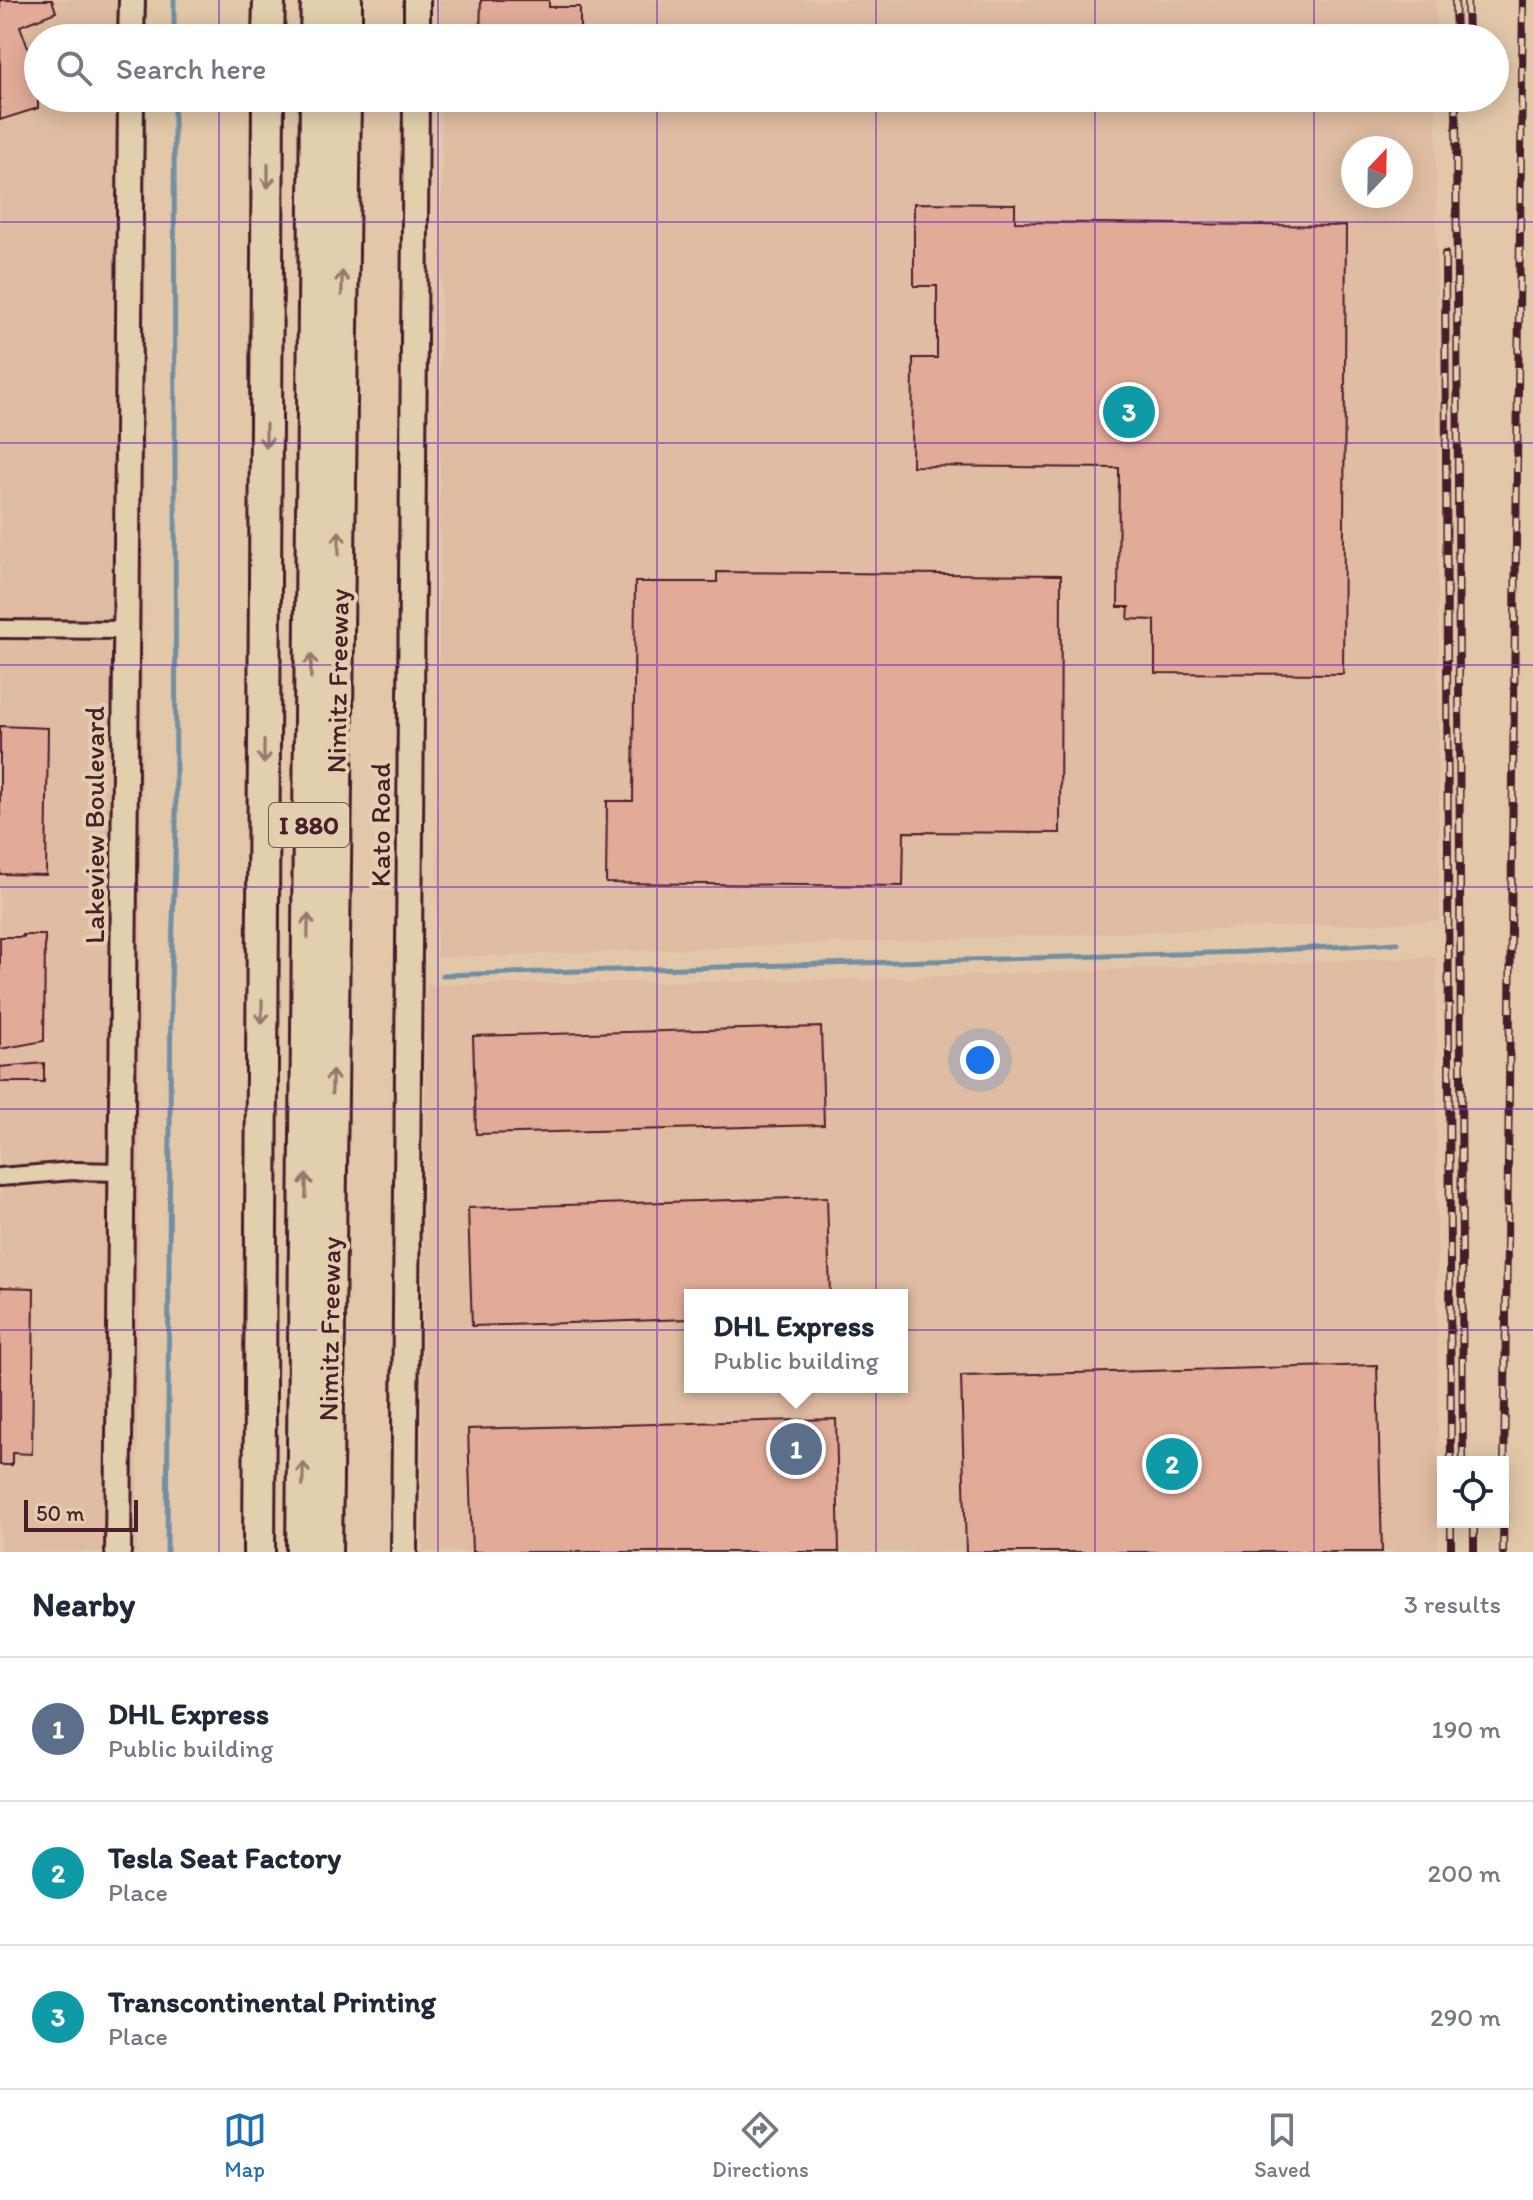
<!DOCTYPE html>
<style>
:root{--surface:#fff;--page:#f2f2f3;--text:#1f2937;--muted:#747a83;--line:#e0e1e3;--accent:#1f6fb2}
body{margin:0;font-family:Itim,sans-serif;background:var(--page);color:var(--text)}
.controls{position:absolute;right:24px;bottom:24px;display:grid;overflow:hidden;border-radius:0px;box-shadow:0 4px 20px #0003}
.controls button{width:72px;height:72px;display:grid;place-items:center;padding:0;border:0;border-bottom:2px solid var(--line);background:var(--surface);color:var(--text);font:40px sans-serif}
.compass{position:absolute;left:1341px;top:136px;width:72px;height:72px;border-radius:50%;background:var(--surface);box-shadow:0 4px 20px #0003;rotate:22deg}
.scale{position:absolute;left:24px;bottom:20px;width:114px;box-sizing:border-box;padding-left:8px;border:4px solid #4a1f2b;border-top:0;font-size:22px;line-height:28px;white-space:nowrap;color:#4a1f2b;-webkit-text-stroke:6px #e2cfad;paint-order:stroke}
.you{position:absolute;left:980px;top:1060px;width:28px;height:28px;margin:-20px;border:6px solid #fff;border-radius:50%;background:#1a73e8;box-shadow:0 0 0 12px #1a73e833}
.badge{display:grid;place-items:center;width:52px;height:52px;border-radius:50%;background:var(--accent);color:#fff;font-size:26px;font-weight:700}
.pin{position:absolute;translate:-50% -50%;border:4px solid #fff;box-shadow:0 2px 8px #0006}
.popup{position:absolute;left:684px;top:1289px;width:224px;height:104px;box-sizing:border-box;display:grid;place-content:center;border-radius:0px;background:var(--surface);filter:drop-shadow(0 2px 6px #0005);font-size:26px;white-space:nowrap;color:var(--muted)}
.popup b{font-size:30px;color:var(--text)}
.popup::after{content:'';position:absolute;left:50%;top:100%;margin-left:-16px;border:16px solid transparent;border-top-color:var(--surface)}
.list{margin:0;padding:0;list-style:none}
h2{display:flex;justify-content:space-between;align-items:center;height:104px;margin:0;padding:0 32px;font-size:34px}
h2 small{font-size:26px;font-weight:400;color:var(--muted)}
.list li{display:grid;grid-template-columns:52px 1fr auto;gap:24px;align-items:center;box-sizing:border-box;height:144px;padding:0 32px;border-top:2px solid var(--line)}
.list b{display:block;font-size:30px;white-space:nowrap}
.list p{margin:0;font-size:26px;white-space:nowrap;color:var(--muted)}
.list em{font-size:26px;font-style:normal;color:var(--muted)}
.icon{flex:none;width:44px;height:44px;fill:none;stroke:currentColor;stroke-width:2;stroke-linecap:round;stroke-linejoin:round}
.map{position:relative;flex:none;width:1533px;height:1552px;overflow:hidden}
.search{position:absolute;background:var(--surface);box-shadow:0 4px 20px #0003;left:24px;right:24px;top:24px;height:88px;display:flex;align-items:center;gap:20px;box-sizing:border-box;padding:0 28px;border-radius:44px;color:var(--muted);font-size:30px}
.sheet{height:536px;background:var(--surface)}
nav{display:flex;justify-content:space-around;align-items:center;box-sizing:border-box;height:112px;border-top:2px solid var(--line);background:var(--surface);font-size:22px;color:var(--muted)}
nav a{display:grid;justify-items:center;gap:4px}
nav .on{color:var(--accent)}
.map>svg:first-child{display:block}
</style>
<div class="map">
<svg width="1533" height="1552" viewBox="0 0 1533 1552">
<rect width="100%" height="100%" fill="#e2c8a9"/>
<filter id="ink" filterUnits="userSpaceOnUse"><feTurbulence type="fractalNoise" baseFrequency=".0125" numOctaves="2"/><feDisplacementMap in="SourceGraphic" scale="16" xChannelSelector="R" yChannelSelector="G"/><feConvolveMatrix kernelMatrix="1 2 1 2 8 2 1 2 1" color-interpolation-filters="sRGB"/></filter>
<g filter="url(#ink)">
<path fill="#dfbca2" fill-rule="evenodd" d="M0 0H148V38H38V98H147L137 1552H0Z
M439 0H1436V38H439Z
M441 98H1436L1439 921 437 958 442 160ZM1353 148H1401V196H1353Z
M1436 957 1438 1552H422L426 985 872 979ZM690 1295H902V1387H690Z"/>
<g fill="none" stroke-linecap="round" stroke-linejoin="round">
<path stroke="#748fa2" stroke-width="5" d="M174 0V38
M442 975 1245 952 1398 943
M167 1552 171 983 176 829 174 98"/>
</g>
<path fill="#e2ab98" stroke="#4a1f2b" stroke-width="2" d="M0 0H52L56 12 20 26 38 75V108L0 120Z
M481 0H549V7H580V38H480Z
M914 203 1015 204V222L1346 226 1343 674 1155 673V620L1128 619 1129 607H1118L1119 468 912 466 913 358H937V286H914Z
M717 572 1061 575 1060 833 904 832 903 886 606 883 607 801H633L635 582H717Z
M0 726 48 728 46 875 0 874Z
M23 935H45L44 1041 0 1049V937H23Z
M821 1027 824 1125 476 1134 473 1036Z
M44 1063V1082H0V1067Z
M827 1197 830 1295H690V1319L472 1326 468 1208Z
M0 1287 34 1288 32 1454 12 1453V1465H0Z
M1377 1365 1382 1552H966L961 1376Z
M836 1419 839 1552H472L468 1429Z"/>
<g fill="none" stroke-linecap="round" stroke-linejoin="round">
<defs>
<path id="street" d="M0 629 126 630
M0 1177 73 1171 121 1172"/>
<path id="secondary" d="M131 38 132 0
M417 38V0
M118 1552 131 98
M404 1552 416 98"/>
<path id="highway" d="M268 38 269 0
M316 38 317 0
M346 38V0
M259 1552 268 98
M302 1552 316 98
M326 1552 345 98"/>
</defs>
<use href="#street" stroke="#4a1f2b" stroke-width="22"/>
<use href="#secondary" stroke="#4a1f2b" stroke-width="30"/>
<use href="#highway" stroke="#4a1f2b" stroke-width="36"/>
<use href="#street" stroke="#e2cfad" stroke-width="16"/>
<use href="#secondary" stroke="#e2cfad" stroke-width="24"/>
<use href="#highway" stroke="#e2cfad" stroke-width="30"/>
<defs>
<path id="rail" d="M1455 0 1456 38
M1467 0 1468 38
M1456 98 1463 1462
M1445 254 1451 1462
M1451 1522V1552
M1474 1522V1552
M1503 1552 1523 0"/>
</defs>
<use href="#rail" stroke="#4a1f2b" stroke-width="8"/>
<use href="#rail" stroke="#e2cfad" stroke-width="5" stroke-dasharray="15" stroke-linecap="butt"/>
</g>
<defs><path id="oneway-shaft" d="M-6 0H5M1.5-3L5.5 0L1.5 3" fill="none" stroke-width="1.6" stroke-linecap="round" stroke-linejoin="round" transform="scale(2)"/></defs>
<g stroke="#96776c">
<use href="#oneway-shaft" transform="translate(268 176) rotate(90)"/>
<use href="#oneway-shaft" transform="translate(342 283) rotate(-89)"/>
<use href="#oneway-shaft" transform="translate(266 436) rotate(90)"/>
<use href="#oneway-shaft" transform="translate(339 543) rotate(-89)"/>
<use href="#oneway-shaft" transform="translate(311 666) rotate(-89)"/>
<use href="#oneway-shaft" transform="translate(264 752) rotate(90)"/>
<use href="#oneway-shaft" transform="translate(308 926) rotate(-89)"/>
<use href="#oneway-shaft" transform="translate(262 1012) rotate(90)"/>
<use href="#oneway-shaft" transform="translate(332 1082) rotate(-89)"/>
<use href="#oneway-shaft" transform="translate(306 1186) rotate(-89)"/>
<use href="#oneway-shaft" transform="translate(303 1474) rotate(-89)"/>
</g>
</g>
<path fill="none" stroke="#7b2cbf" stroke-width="2" stroke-opacity="0.55" d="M219 0V38M438 0V38M657 0V38M876 0V38M1095 0V38M1314 0V38M219 98V1552M438 98V1552M657 98V1552M876 98V1552M1095 98V1552M1314 98V1552M0 222H1533M0 443H1533M0 665H1533M0 887H1533M0 1109H1533M0 1330H1533"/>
<g text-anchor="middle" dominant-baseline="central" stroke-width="8" stroke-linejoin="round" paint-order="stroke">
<rect fill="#e2cfad" stroke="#785452" stroke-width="2" x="269" y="803" width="80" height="44" rx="6"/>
<g font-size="26" font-weight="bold" fill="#4a1f2b">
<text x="309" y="825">I 880</text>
</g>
<g font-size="28" fill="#4a1f2b" stroke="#e2cfad">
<text transform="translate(337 681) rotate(-89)">Nimitz Freeway</text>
<text transform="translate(94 825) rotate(-90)">Lakeview Boulevard</text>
<text transform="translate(380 825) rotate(-90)">Kato Road</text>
<text transform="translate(329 1329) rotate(-89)">Nimitz Freeway</text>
</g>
</g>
</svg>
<div class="controls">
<button><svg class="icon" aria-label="locate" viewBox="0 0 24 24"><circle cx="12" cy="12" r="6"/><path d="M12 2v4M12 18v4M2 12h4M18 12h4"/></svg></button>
</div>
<svg class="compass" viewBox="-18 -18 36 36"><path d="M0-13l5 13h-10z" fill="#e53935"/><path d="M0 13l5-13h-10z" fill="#747a83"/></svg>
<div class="scale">50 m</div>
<div class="you"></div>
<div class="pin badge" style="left:796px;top:1449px;background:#5c6f8a">1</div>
<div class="popup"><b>DHL Express</b>Public building</div>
<div class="pin badge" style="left:1172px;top:1464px;background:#0f9aa8">2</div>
<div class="pin badge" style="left:1129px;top:412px;background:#0f9aa8">3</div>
<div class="search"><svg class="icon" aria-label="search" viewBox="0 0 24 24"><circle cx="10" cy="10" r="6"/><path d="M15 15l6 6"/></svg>Search here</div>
</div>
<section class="sheet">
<h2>Nearby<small>3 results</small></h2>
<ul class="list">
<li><span class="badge" style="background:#5c6f8a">1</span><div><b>DHL Express</b><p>Public building</p></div><em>190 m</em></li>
<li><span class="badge" style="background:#0f9aa8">2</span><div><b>Tesla Seat Factory</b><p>Place</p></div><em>200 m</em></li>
<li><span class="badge" style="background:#0f9aa8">3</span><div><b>Transcontinental Printing</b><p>Place</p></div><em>290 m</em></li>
</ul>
</section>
<nav>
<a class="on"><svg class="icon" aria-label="map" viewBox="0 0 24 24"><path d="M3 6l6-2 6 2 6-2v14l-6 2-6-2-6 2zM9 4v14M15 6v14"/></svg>Map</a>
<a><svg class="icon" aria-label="directions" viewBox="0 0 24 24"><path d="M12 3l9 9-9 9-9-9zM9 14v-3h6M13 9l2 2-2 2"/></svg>Directions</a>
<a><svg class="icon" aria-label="saved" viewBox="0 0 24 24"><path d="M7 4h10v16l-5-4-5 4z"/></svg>Saved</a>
</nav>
